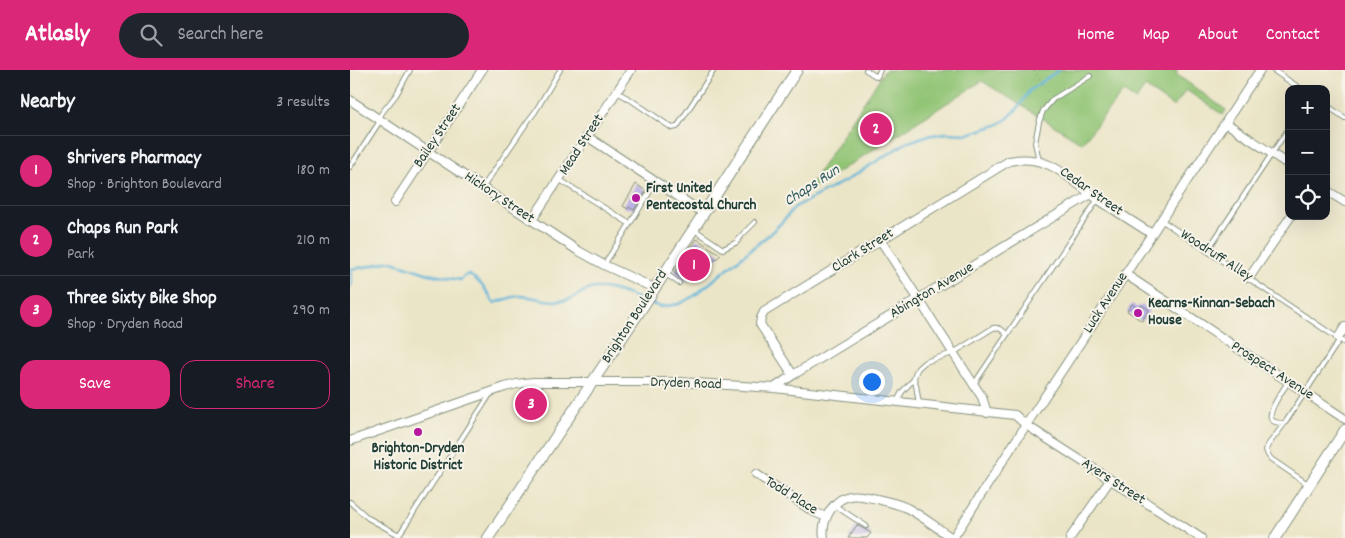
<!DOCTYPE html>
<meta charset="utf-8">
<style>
:root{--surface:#171b24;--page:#20242c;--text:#f1f3f6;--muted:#9ea1a6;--line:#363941;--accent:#db2777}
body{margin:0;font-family:Dekko,sans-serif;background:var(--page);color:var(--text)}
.controls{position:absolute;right:15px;top:15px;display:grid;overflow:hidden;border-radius:10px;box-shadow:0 5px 20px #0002}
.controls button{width:45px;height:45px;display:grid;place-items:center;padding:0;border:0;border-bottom:1px solid var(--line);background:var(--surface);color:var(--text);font:25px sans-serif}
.you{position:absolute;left:521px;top:311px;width:18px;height:18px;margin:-12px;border:4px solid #fff;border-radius:50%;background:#1a73e8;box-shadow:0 0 0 8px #1a73e833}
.badge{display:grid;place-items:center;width:32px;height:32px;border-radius:50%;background:var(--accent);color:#fff;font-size:16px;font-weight:700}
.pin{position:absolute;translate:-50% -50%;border:2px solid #fff;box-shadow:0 1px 5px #0006}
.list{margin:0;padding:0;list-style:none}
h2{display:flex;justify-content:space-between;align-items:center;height:65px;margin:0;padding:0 20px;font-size:21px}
h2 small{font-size:16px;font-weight:400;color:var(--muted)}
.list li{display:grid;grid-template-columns:32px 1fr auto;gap:15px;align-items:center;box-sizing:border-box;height:70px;padding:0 20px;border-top:1px solid var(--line)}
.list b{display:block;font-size:19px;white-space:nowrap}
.list p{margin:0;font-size:16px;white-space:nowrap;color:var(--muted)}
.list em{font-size:16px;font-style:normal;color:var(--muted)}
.actions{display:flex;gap:10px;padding:15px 20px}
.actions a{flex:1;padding:11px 0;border:1px solid var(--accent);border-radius:15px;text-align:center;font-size:18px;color:var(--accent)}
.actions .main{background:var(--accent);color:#fff}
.icon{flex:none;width:28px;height:28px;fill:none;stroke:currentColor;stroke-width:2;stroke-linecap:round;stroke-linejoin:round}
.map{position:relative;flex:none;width:995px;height:468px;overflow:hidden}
header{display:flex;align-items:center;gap:30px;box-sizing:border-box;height:70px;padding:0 25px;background:var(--accent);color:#fff}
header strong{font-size:24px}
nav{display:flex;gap:28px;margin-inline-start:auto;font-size:18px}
.search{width:350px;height:45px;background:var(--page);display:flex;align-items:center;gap:12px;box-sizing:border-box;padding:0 18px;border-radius:28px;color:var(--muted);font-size:19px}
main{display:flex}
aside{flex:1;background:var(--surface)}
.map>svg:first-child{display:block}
</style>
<header>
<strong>Atlasly</strong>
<div class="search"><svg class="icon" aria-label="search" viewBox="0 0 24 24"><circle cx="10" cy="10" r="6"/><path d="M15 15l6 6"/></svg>Search here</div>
<nav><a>Home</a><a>Map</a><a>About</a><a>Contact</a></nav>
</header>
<main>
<aside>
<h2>Nearby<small>3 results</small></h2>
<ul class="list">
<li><span class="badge">1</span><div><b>Shrivers Pharmacy</b><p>Shop · Brighton Boulevard</p></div><em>180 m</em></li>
<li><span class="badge">2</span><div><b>Chaps Run Park</b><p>Park</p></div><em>210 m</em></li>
<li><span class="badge">3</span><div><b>Three Sixty Bike Shop</b><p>Shop · Dryden Road</p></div><em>290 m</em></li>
</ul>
<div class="actions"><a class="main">Save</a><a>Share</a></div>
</aside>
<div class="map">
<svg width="995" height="468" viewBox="0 0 995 468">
<rect width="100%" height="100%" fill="#f7f3e8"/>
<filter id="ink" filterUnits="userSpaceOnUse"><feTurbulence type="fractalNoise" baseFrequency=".02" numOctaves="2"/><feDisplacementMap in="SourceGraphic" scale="10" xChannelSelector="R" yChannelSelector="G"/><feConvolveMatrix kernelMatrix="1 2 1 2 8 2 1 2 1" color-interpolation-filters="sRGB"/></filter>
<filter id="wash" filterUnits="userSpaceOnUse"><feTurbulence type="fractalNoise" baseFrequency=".0096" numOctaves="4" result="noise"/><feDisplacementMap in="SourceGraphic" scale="20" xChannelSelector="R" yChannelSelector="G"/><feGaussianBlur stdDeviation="1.12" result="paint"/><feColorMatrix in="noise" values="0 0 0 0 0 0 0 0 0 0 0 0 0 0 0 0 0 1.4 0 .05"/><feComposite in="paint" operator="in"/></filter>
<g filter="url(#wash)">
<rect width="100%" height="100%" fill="#ebe5c7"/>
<path fill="#91c475" stroke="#588054" d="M535 0H828L826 4 876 40 873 45 836 20 824 37 795 17 786 30 773 22 732 73 632 11 455 123Z"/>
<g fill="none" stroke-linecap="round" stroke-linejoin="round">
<path stroke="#5bb2d8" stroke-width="2.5" d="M0 217 2 213 1 199 15 197 40 191 79 204 110 210 118 204C129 210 138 222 144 233 152 231 163 226 170 226 183 226 196 232 208 231 223 231 225 225 237 220 252 213 278 225 293 230
M298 232 310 237 329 234 344 226 421 163 433 151 445 137 495 111 556 73 576 66 596 63 618 64 647 55 657 49 667 39 680 20 709 0"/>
</g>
<g id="blocks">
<path fill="#b3a8e7" d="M286 114 296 121 284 140 279 137 278 139 273 136Z
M347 169 371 185 337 211 324 203Z
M782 234 787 238 789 236 791 237 792 235 799 240 792 251 777 241Z
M182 325 188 334 186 335 189 341 182 345 173 330Z
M507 455 521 463 517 468H498Z"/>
</g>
</g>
<g filter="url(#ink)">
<use href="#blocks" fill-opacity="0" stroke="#85917e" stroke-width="1"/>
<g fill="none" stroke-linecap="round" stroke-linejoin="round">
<defs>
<path id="lane" d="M516 0 527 7 530 0
M923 0 951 19
M267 22 281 30 322 58 327 57 364 0
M976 35 995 48
M689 90 685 73 689 52 693 41 703 29 740 6
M0 97 28 54 31 44 46 25 60 0
M210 110 280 154
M133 117 178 51 185 42 210 0
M811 150 995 273
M345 160 373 179 387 172 392 165 405 152
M857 181 939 58
M254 195 306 112
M316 204 329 213
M564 309 566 315 569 334
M624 314 748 129
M547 331 552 322 564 309 565 304 568 298 575 292 603 283 643 258C650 257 653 260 657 265
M935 353C931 353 926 353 923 351 914 345 934 319 938 312
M959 415 921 389 918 385 916 380 918 375 935 353 990 269
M0 432 18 448 49 465
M484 435 516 456
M47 468 141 323"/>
<path id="street" d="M0 30 227 180 254 195 304 218
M876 53 939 95
M238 67 353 143
M976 120 995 132
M45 132 132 0
M182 150 281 0
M531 171 624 315 632 327 637 343
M775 204 995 349
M899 208 941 146
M988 268 995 257
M443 305 410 254 411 248 414 242 659 91C698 83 717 107 746 128 764 140 783 152 802 164
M424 318 443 305 741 124
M0 371 155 317 167 314 183 312H329L424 318 665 345 676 355 851 468
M406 404 464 442 476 447
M474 468C472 457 475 448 481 439 495 420 511 425 531 430 540 432 548 434 557 438 572 446 587 458 602 468
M603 468 676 355 910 0
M720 468 760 410"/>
<path id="secondary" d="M138 468 290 241 447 0
M925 468 995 360"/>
</defs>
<use href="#lane" stroke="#85917e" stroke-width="6"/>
<use href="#street" stroke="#85917e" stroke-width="10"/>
<use href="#secondary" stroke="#85917e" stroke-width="12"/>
<path stroke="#85917e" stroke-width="1" stroke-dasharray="1 4" stroke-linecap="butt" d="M684 0 699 24"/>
<use href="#lane" stroke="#fff" stroke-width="4"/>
<use href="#street" stroke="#fff" stroke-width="8"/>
<use href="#secondary" stroke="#fff" stroke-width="10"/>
</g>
</g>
<g fill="#b5179e" stroke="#f7f3e8" stroke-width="2">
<circle cx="286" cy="128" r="5"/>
<circle cx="788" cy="243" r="5"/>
<circle cx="68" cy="362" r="5"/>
</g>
<g text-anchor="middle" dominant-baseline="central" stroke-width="4" stroke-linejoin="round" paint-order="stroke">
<g font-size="15" fill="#1f3d34" stroke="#f7f3e8">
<text transform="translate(88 66) rotate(-56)">Bailey Street</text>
<text transform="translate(232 75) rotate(-57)">Mead Street</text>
<text transform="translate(741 122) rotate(35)">Cedar Street</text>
<text transform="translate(149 128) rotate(34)">Hickory Street</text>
<text transform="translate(513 181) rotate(-32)">Clark Street</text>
<text transform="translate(866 186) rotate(33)">Woodruff Alley</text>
<text transform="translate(582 221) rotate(-31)">Abington Avenue</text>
<text transform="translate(756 233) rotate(-57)">Luck Avenue</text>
<text transform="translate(285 247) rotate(-57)">Brighton Boulevard</text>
<text transform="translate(922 301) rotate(33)">Prospect Avenue</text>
<text transform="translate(336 314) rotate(2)">Dryden Road</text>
<text transform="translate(763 412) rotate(33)">Ayers Street</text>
<text transform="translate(441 426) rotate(32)">Todd Place</text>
</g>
<g font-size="15" font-weight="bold" fill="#1f3d34" stroke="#f7f3e8" text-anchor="start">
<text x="296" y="119">First United<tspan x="296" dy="17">Pentecostal Church</tspan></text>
<text x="798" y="234">Kearns-Kinnan-Sebach<tspan x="798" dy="17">House</tspan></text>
<text x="68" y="379" text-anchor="middle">Brighton-Dryden<tspan x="68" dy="17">Historic District</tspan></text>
</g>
<g font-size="16" font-style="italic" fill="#2e5a5d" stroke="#f7f3e8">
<text transform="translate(462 116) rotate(-33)">Chaps Run</text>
</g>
</g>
</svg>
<div class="controls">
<button>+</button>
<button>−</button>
<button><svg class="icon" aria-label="locate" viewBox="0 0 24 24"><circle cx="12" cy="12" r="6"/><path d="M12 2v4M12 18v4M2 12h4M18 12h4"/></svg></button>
</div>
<div class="you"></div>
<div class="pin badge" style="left:344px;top:195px">1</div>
<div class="pin badge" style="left:526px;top:59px">2</div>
<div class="pin badge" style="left:181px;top:334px">3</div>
</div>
</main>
